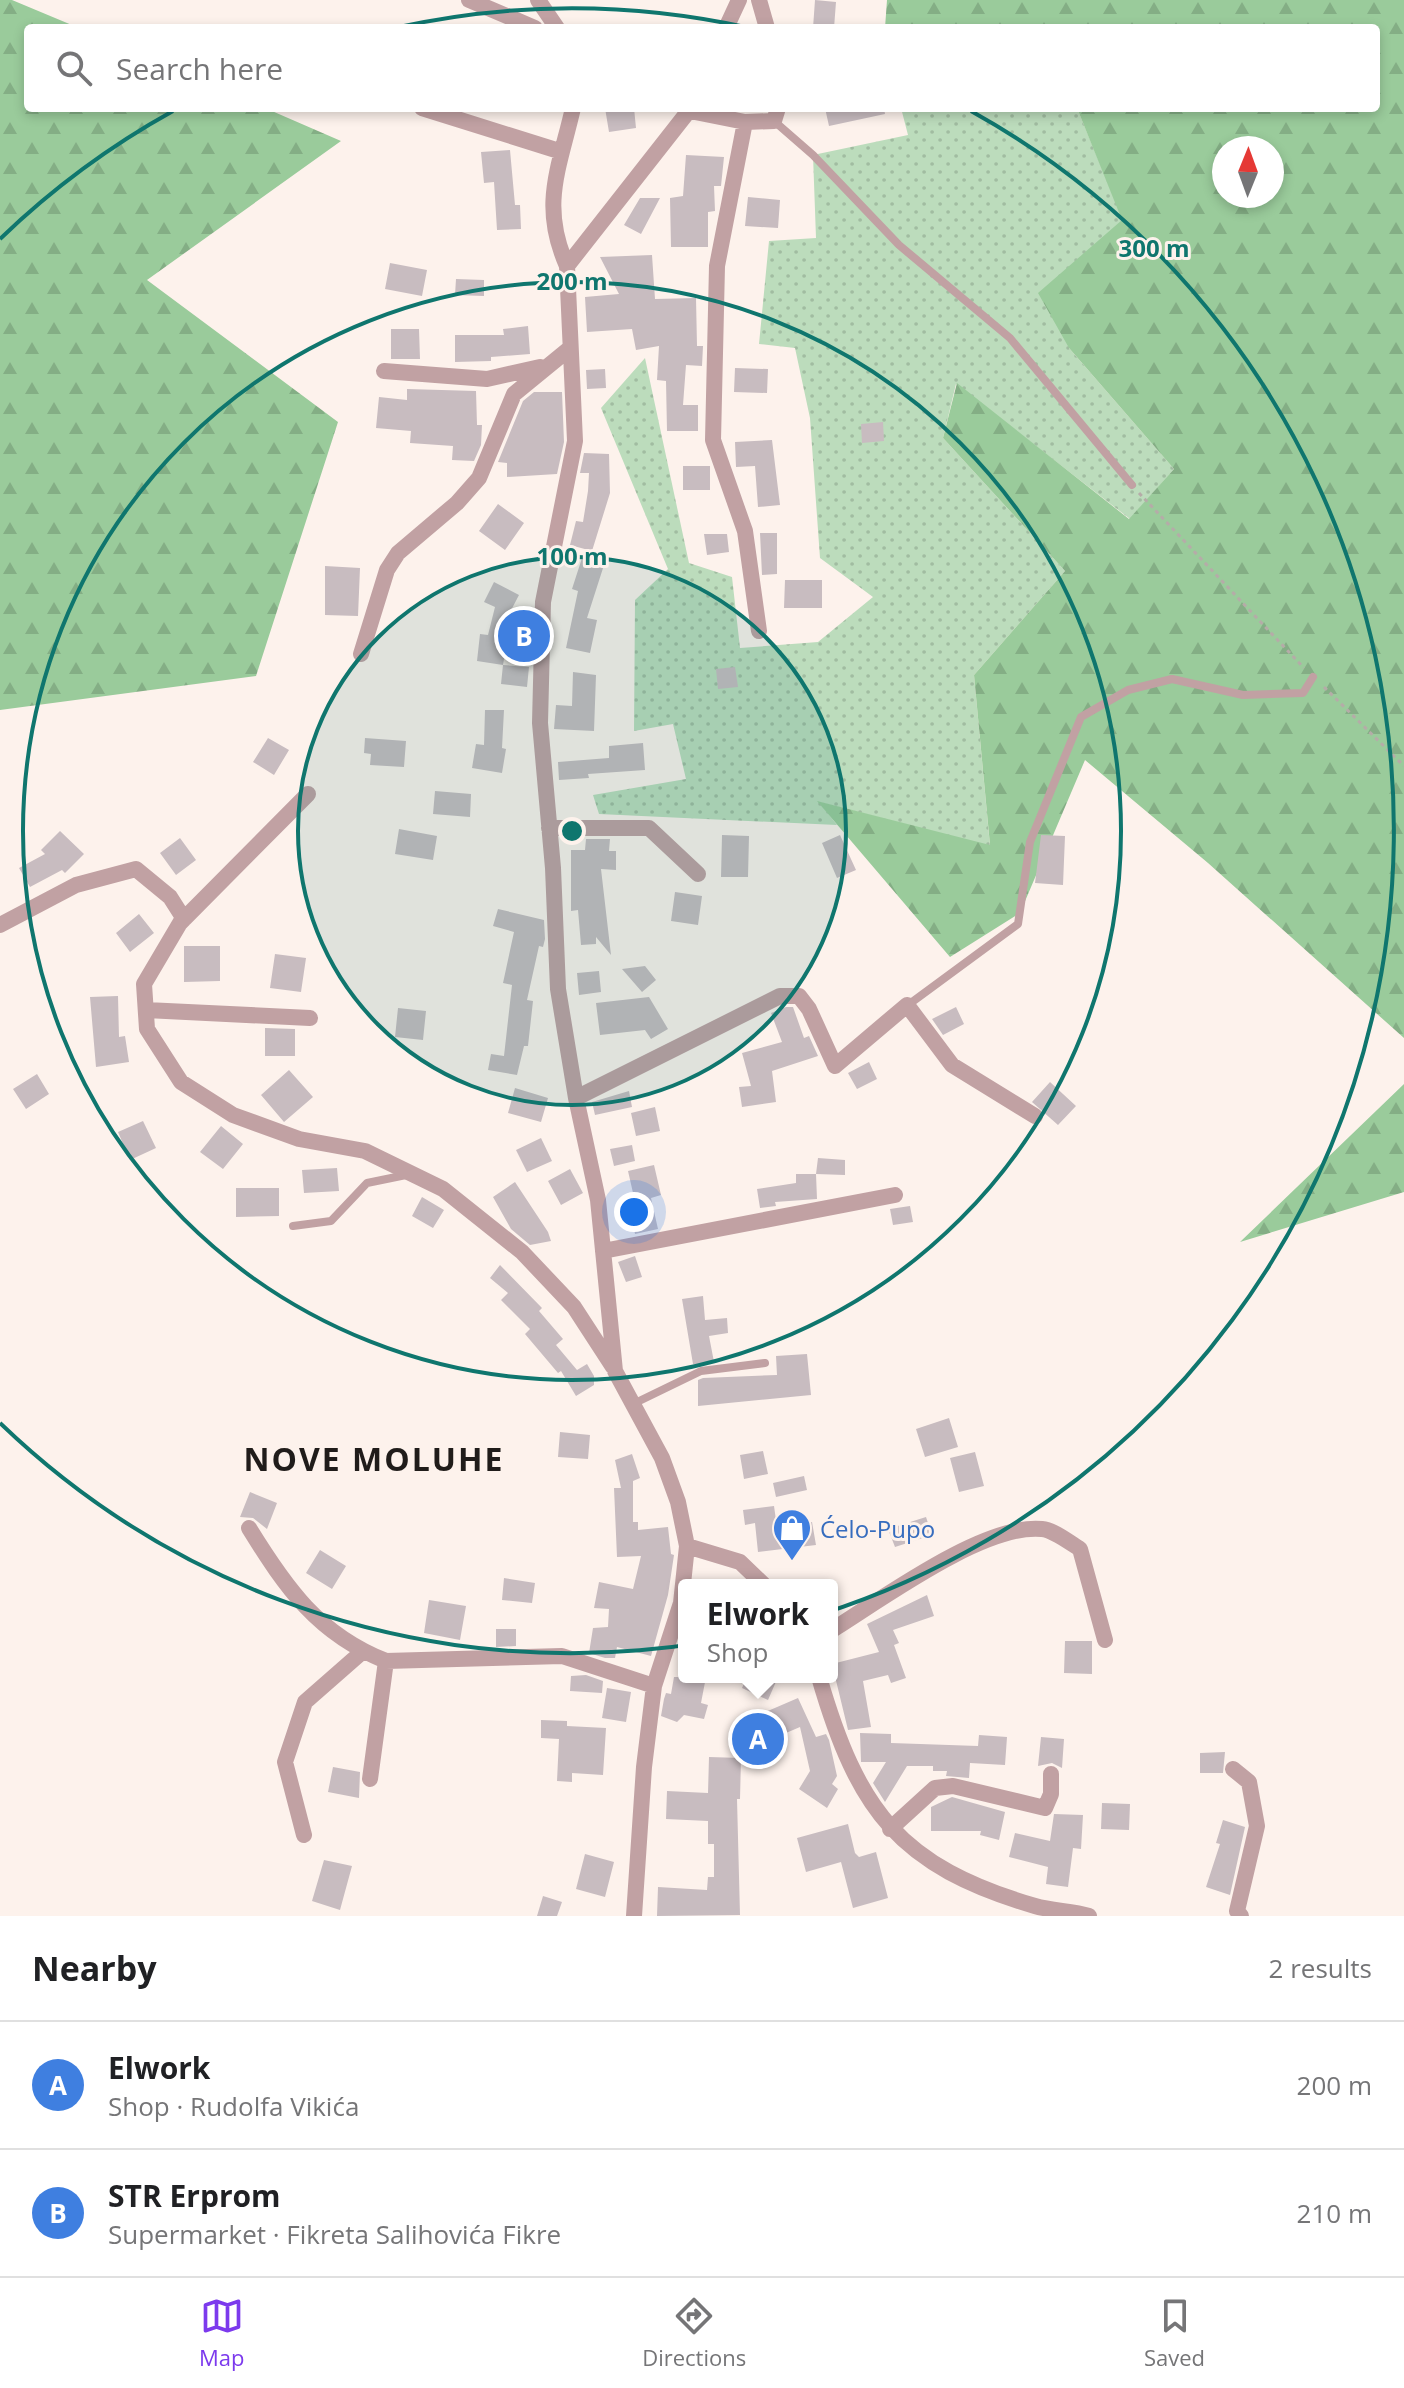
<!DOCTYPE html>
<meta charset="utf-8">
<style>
:root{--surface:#fff;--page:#f2f2f2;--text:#202124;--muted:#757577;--line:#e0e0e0;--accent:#7c3aed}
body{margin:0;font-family:"Open Sans",sans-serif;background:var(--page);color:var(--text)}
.compass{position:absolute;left:1212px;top:136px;width:72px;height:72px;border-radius:50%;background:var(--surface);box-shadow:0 4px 12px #0003;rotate:1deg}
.you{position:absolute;left:634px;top:1212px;width:28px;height:28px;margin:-20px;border:6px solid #fff;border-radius:50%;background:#1a73e8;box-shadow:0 0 0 12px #1a73e833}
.badge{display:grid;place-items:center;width:52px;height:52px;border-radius:50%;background:var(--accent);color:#fff;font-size:26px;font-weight:700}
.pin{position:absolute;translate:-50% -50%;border:4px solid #fff;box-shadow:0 2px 8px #0006}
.popup{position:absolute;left:678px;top:1579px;width:160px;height:104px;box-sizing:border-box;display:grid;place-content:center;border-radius:8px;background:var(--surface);filter:drop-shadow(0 2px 6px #0005);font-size:26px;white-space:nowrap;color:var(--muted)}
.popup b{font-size:30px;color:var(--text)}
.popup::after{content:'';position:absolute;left:50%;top:100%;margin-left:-16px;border:16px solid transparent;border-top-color:var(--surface)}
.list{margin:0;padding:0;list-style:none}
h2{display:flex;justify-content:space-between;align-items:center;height:104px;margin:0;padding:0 32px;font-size:34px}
h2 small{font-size:26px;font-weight:400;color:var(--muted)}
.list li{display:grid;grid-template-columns:52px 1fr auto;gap:24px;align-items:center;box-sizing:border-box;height:128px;padding:0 32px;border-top:2px solid var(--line)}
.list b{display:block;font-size:30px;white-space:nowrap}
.list p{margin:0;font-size:26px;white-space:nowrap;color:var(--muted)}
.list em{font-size:26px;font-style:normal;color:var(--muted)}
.icon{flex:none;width:44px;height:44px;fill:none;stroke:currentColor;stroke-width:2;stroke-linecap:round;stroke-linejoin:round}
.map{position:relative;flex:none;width:1404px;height:1916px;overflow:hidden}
.search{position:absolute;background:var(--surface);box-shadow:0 4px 12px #0003;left:24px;right:24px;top:24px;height:88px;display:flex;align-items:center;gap:20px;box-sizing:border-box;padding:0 28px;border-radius:8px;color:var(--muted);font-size:30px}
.sheet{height:360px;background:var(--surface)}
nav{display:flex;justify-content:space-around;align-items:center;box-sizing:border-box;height:112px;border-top:2px solid var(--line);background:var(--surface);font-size:22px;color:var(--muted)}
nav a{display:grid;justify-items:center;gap:4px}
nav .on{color:var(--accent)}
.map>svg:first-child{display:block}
</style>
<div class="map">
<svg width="1404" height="1916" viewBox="0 0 1404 1916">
<defs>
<pattern id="grass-dots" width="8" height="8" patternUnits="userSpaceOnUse" patternTransform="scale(2)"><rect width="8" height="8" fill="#bcdcbc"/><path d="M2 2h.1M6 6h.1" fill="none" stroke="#a1bca1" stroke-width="1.8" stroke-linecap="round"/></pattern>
<pattern id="forest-firs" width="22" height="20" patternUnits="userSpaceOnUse" patternTransform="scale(2)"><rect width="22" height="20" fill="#9acb9b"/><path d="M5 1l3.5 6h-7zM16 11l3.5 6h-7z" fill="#84ae85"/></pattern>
</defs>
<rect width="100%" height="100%" fill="#fdf2ec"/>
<path fill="url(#grass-dots)" d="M901 108H1077L1123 220 1069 348 1174 469 1130 519 956 384 943 438 1065 571 974 675 990 846 819 802 837 825 599 814 593 795 686 779 673 724 634 731 635 600 668 569 601 408 645 358 689 563 732 577 740 648 818 642 873 597 820 558 810 418 795 348 759 344 769 241 816 238 813 155 908 135Z"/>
<path fill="url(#forest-firs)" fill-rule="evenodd" d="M0 0H12L79 28H28V108H265L341 141 147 280 338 422 256 676 0 710Z
M887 0H1404V1038L1208 863 1085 760 1020 913 950 957 817 801 990 845 974 675 1065 571 943 438 957 383 1129 519 1174 469 1069 348 1038 293 1122 220 1077 108H1376V28H885ZM1224 148H1272V196H1224Z
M1404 1084V1192L1240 1242Z"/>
<path fill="#c8bcc0" d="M815 0 836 2 834 28H813Z
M605 108H634L636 128 609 132Z
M825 108H884L885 114 829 126Z
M510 150 515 205H520L521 229 497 230 494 182 484 183 481 152Z
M686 155 724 157 721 186H714L715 211 708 212V247H671L670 198 683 196Z
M748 197 780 200 778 228 745 226Z
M640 198H660L641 234 624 225Z
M652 255 655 299 696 298 697 346H703L702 366 686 365 683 405H698V431H667L666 381 657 380 659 346 636 350 632 329 587 332 585 297 619 294 600 257Z
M390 263 427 270 422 296 385 289Z
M456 279 484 280V296L455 295Z
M528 326 530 354 491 357V361L455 362V335H504L503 329Z
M391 329H419L420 359H391Z
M735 368 768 369 767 393 734 392Z
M605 369 606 388 587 389 586 370Z
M407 389 476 391 477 425H482L481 445 474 461 452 460 453 446 410 443 411 431 376 428 379 397 407 400Z
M534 392H562L564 442 557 474 507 477V463L498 462 523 401Z
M883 422 884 441 862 443 861 424Z
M772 440 780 505 758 507 755 466 736 467 735 442Z
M584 453 609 454 610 493 592 551 570 545 576 521 583 522 588 491 589 473H580Z
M683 466H710V490H683Z
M498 504 524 523 505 550 479 531Z
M760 533H777V574L762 575Z
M704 534H727L729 552 707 555Z
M582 558 604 565 587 618 597 620 590 653 566 648 578 591 572 589Z
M325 566 360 568 358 616 325 615Z
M785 580H822V608H784Z
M494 582 519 595 507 618 528 623 525 638 508 634 503 665 529 667 527 687 501 684 503 665 477 661 480 634 488 635 495 607 484 602Z
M735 667 738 687 718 689 716 669Z
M573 672 596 675 594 731 554 729 556 705 572 706Z
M485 710H504L502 748 506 749 502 773 472 768 476 744 484 745Z
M268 738 289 750 274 775 253 762Z
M365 738 406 741 404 767 370 765 371 754 364 753Z
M643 743 645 770 588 774 589 778 559 780 558 762 609 758V746Z
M435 791 471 794 470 817 433 814Z
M399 829 437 836 433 860 395 854Z
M60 831 84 854 65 873 62 870 30 887 19 868 45 854 41 850Z
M722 835 749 836 748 877H721Z
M840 835 856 870 837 878 822 843Z
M1041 835 1065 836 1063 885 1035 883Z
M180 838 196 860 176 875 160 853Z
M586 839H610L609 851H616V870L601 869 611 955 596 937V944L581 945 578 910 571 911V850H585Z
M675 892 702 896 698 925 671 921Z
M498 909 544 920 545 939 543 947 539 946 527 1000 533 1001 528 1046H524L517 1075 488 1070 491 1054 504 1056 512 985 503 983 514 932 493 926Z
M139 914 154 933 130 952 116 933Z
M184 946H220V981L184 982Z
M275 954 306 958 301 992 270 988Z
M645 966 656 980 642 992 622 969Z
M599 971 601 992 579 995 577 973Z
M118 996 119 1037 125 1036 129 1062 96 1067 90 997Z
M649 997 668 1029 651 1039 645 1030 600 1035 596 1003Z
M786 1007H793L804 1038 809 1036 818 1056 772 1071 776 1102 742 1107 739 1087 751 1086 742 1053 782 1042 771 1013Z
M956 1007 964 1024 943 1035 932 1019Z
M398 1008 426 1011 423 1040 395 1037Z
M265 1028 295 1029V1056H265Z
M869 1062 877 1079 857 1089 848 1073Z
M289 1070 313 1097 284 1122 261 1095Z
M37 1074 49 1094 26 1109 13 1089Z
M1050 1082 1076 1106 1058 1125 1032 1102Z
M515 1088 548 1098 541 1122 508 1113Z
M629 1091 632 1107 595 1115 592 1102Z
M655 1107 660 1131 636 1136 631 1113Z
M143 1121 156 1148 130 1160 118 1132Z
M221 1126 243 1144 223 1169 200 1152Z
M541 1138 552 1161 527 1172 516 1150Z
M632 1145 635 1161 614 1166 610 1149Z
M818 1158 845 1160V1175L816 1174Z
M654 1165 661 1195 651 1198 658 1229 635 1234 630 1207 636 1206 628 1171Z
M337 1168 339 1191 304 1193 302 1170Z
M570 1169 583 1193 561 1205 548 1181Z
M796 1174H816L817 1199 775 1202 776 1206 760 1208 757 1189 796 1183Z
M515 1182 548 1232 551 1241 530 1245 511 1229 493 1197Z
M236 1188H279V1216L236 1217Z
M422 1197 444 1210 433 1228 412 1216Z
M910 1206 913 1222 893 1225 890 1209Z
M635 1256 642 1277 626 1282 618 1262Z
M500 1265 542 1308 539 1311 563 1339 556 1345 577 1370 587 1364 594 1376V1385L576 1396 561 1371 558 1373 525 1334 530 1329 501 1300 508 1293 490 1278Z
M703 1296 705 1320 727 1318 728 1333 709 1336 714 1362 697 1365 693 1364 682 1299Z
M807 1354 811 1395 698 1406V1380L703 1378 777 1375 776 1356Z
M949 1418 958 1447 925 1457 916 1429Z
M560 1432 590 1435 588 1459 558 1457Z
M763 1451 768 1474 744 1479 740 1455Z
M975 1452 984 1486 959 1492 950 1458Z
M632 1454 640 1478 633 1481V1522H638V1530L668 1527 671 1554 674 1555 668 1595 651 1656 617 1647 615 1658H605L589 1653 593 1628 608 1627 609 1609 594 1608 599 1582 633 1589 641 1556 617 1557 614 1488H621L615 1460Z
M804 1476 807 1490 776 1497 773 1483Z
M250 1492 277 1503 267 1529 253 1518 240 1517Z
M774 1506 777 1527 812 1522 816 1545 758 1552 755 1523 745 1525 743 1510Z
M926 1517 932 1535 895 1547 888 1529Z
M320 1550 346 1566 332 1589 306 1573Z
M504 1578 535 1583 532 1603 502 1600Z
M927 1595 934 1616 893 1630 899 1643 894 1645 906 1678 891 1683 888 1675 863 1681 871 1727 848 1730 832 1664 879 1652 867 1624Z
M429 1600 466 1606 460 1640 424 1633Z
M496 1629H516V1646L496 1647Z
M1065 1641H1092V1674L1064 1673Z
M586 1675 603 1681 602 1693 570 1691 571 1676Z
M674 1677H706L701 1703 708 1705 704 1719 684 1715 677 1722 661 1716 664 1699 666 1693 671 1694Z
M747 1677H778L768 1700 742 1688Z
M607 1688 631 1692 626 1722 602 1718Z
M798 1698 816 1737 826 1734 829 1740 837 1776 832 1784 838 1789 827 1808 799 1789 810 1771 800 1727 772 1739 761 1714Z
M541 1720 567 1721V1726L606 1728 603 1775 572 1773V1782L557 1781 559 1739 541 1738Z
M860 1733 891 1734V1743L978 1746 979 1735 1007 1737 1005 1765 970 1763 969 1778 946 1776 947 1771H933V1766H907L885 1802 873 1783 886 1762H861Z
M1041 1737 1064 1739 1062 1768 1052 1763 1038 1766Z
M1225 1752 1223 1773H1200V1753Z
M709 1757 741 1758 740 1799H737L740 1915 657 1916 658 1887 707 1890 708 1877H714V1844H708V1821L666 1819 667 1791 708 1793Z
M333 1767 360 1772 359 1798 328 1792Z
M952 1797 1005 1812 999 1840 980 1835 981 1831H931V1807Z
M1102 1803 1130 1804 1129 1830 1101 1829Z
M1054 1814 1083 1815 1081 1849 1073 1848 1068 1887 1046 1884 1048 1867 1009 1857 1015 1833 1050 1841Z
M1223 1820 1245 1827 1230 1895 1206 1887 1220 1844 1216 1843Z
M848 1824 855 1853 859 1857 876 1852 888 1898 853 1908 841 1862 806 1872 797 1838Z
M585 1854 614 1862 605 1897 576 1889Z
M324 1860 352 1866 340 1910 312 1901Z
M543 1896 562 1902 557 1916H537Z"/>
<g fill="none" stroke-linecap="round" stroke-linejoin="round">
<path stroke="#b5aca8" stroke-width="3" stroke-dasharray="4 4" stroke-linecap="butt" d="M1139 493 1304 668
M1324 687 1404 766"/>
<path stroke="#c1a1a3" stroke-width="8" d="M774 121 813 155 899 245 1010 338 1132 485
M908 1005 1018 924 1030 842 1081 717 1128 690 1172 679 1243 695 1303 693 1313 677
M293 1226 331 1221 367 1183 406 1175
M633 1404 701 1371 765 1363"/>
<path stroke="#c1a1a3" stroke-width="16" d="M469 0 535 28
M538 0 557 28
M759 0 767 28
M726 28 739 0
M422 108 559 151
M690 111 745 122 774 121 778 108
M745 122 717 266 713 440 745 531 759 631
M567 266C540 205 559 169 573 108
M384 371 487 379 540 367
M361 654 387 570 398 553 457 503 479 478 514 394 569 349
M308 794 180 923 144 984 147 1029 181 1082 233 1115 299 1139 365 1151 443 1189 522 1252 574 1307 613 1367
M549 828H649L698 874
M0 925 76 885 136 869 170 897 184 919
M146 1010 310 1018
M576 1098 780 996H799L809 1009 835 1066 907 1005 952 1065 1035 1116
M603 1251 895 1195
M249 1528C286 1588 318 1634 386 1661L562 1656 654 1686
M687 1546 740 1562 764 1585
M832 1630C882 1599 985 1523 1042 1529 1054 1530 1070 1543 1080 1549L1105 1640
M819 1677C858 1811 899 1866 1035 1906 1052 1911 1072 1911 1089 1916
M1233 1769 1249 1782 1257 1826 1237 1911 1241 1916
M370 1779 386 1661
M890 1829 935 1788 953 1786 1045 1808 1051 1794V1774
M304 1835 285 1762 305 1702 362 1652
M634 1916 644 1767 654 1686 681 1603 687 1546 678 1502 662 1458 615 1371 598 1200 576 1098 558 989 553 868 540 723 543 602 575 441 567 266 691 108"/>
</g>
<circle cx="572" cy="831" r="274" fill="#0f766e" fill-opacity=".12"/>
<g fill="none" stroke="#0f766e" stroke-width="4">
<circle cx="572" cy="831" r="274"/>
<circle cx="572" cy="831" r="549"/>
<path d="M0 239A823 823 0 0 1 173 111M394 28A823 823 0 0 1 750 28M971 111A823 823 0 1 1 0 1423"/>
</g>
<defs>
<symbol id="shop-pin" viewBox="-11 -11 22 30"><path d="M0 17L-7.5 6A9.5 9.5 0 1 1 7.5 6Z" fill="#3f7fe0" stroke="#fdf2ec"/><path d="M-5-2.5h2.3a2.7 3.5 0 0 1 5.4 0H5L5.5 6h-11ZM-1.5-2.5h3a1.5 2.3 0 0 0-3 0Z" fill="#fff"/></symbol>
</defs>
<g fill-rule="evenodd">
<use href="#shop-pin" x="770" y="1506" width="44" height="60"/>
</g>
<g text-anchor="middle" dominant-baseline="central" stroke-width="6" stroke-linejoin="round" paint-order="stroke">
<g font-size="24" fill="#366cbe" stroke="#fdf2ec" text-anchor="start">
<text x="820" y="1528">Ćelo-Pupo</text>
</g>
<g font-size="32" font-weight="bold" letter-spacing="2" fill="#201c1a" stroke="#fdf2ec">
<text x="374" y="1458">NOVE MOLUHE</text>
</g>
</g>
<circle cx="572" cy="831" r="12" fill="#0f766e" stroke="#fdf2ec" stroke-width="4"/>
<g font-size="24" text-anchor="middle" font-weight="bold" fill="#0f766e" stroke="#fdf2ec" stroke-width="6" stroke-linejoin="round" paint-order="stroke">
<text x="1154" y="257">300 m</text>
<text x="572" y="290">200 m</text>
<text x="572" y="565">100 m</text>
</g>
</svg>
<svg class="compass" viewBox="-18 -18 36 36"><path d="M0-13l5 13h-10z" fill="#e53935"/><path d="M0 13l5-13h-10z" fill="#757577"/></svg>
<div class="you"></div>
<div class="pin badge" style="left:758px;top:1739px;background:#3f7fe0">A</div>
<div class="popup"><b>Elwork</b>Shop</div>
<div class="pin badge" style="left:524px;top:636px;background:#3f7fe0">B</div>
<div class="search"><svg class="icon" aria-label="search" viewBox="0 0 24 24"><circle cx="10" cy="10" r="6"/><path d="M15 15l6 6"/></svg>Search here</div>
</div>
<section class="sheet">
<h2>Nearby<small>2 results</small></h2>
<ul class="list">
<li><span class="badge" style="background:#3f7fe0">A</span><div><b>Elwork</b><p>Shop · Rudolfa Vikića</p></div><em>200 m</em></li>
<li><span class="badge" style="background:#3f7fe0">B</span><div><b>STR Erprom</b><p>Supermarket · Fikreta Salihovića Fikre</p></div><em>210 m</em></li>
</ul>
</section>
<nav>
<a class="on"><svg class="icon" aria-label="map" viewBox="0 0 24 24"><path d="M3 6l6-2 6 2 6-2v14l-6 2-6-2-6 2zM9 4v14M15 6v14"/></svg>Map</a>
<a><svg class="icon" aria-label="directions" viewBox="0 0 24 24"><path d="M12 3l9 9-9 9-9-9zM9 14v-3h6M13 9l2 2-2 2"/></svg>Directions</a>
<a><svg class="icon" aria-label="saved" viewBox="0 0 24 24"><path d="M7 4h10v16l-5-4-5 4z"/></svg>Saved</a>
</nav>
